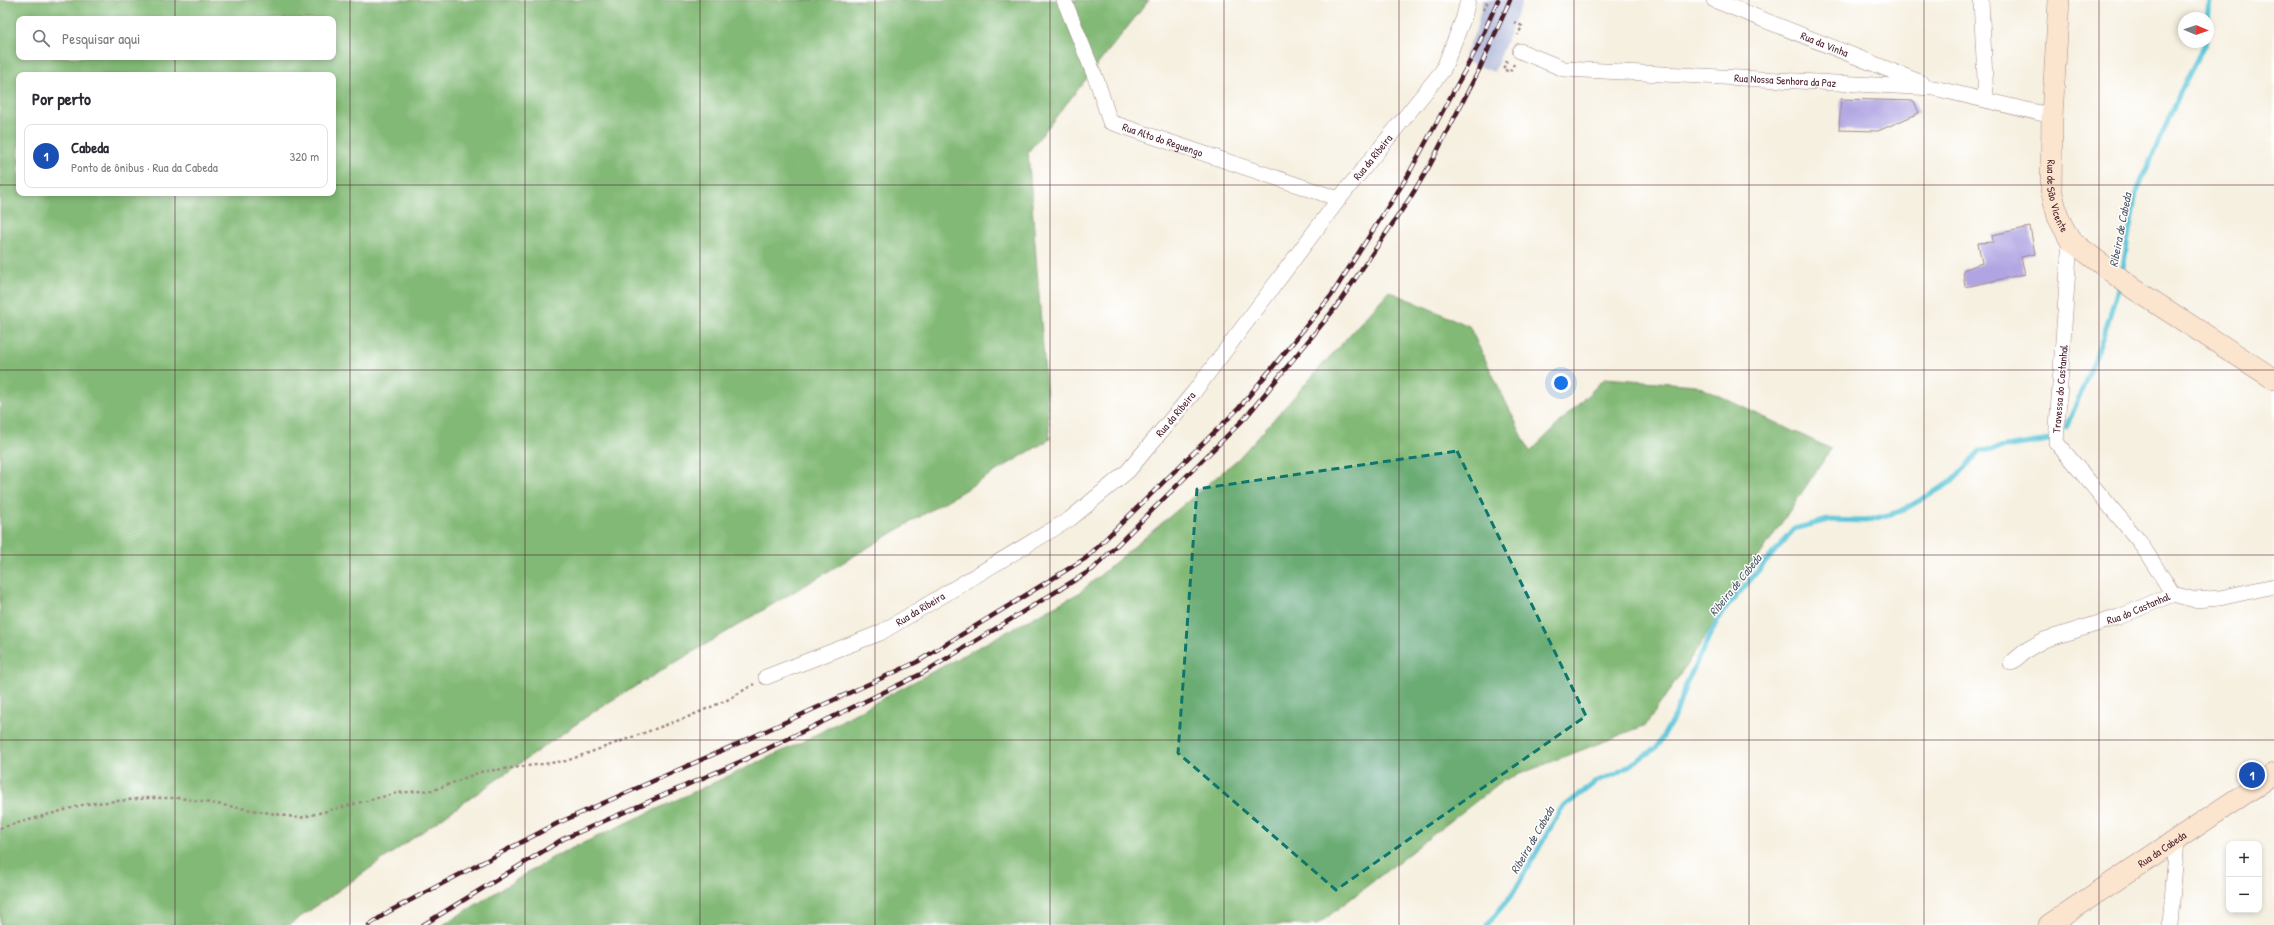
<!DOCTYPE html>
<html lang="pt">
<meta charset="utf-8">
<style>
:root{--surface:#fff;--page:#f7f7f7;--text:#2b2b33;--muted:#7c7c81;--line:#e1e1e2;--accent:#b5179e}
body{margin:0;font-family:"Patrick Hand",sans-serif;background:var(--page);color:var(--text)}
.controls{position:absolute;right:12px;bottom:12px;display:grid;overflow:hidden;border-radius:8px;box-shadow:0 2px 6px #0003}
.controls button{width:36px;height:36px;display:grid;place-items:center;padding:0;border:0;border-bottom:1px solid var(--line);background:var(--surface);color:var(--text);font:20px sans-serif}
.compass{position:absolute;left:2178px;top:12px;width:36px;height:36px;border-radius:50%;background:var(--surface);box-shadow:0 2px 6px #0003;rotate:92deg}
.you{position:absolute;left:1561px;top:383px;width:14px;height:14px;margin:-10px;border:3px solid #fff;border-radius:50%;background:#1a73e8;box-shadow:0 0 0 6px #1a73e833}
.badge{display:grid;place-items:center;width:26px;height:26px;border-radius:50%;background:var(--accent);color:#fff;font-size:13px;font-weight:700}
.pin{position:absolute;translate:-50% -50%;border:2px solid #fff;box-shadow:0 1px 4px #0006}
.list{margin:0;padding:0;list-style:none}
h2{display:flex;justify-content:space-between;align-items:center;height:52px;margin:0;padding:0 16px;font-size:17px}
h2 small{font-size:13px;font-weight:400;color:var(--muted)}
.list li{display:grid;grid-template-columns:26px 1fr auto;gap:12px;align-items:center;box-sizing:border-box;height:64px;margin:0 8px 8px;padding:0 8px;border:1px solid var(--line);border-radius:8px}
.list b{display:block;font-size:15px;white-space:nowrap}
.list p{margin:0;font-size:13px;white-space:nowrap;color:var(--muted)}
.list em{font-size:13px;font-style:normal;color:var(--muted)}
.icon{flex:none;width:22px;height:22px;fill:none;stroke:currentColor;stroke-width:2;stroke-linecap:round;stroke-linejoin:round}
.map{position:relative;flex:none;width:2274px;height:925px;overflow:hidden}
.search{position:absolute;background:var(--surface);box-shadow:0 2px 6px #0003;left:16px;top:16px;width:320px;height:44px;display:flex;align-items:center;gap:10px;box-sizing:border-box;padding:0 14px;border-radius:8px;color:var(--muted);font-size:15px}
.panel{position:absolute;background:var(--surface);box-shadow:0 2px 6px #0003;left:16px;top:72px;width:320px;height:124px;border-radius:8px}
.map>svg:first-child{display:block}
</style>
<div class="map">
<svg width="2274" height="925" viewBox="0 0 2274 925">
<rect width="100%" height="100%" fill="#fff"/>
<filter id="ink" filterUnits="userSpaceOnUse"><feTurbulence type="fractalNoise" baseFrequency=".025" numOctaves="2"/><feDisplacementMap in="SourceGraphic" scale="8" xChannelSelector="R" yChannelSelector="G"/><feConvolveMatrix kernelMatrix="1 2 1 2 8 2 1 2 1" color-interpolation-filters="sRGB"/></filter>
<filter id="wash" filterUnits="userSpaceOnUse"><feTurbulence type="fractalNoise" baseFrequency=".012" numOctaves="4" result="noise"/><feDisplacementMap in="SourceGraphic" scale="16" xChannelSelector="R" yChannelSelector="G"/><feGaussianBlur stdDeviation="0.9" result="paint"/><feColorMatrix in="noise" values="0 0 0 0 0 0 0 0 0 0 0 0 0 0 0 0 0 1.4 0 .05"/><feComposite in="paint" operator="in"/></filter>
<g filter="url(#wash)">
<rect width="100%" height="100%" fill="#f6f0e0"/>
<path fill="#bcc3de" d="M1483 0H1523L1494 72 1463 60 1476 30Z"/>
<path fill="#82b976" stroke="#666c50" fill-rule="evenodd" d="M0 0H1149L1028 152 1050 439 599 708 289 925H0ZM19 19H333V57H19ZM19 75H333V193H19Z
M1389 291 1469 326 1530 452 1605 378 1696 385 1831 449 1646 725 1502 781 1317 925H443L555 856 802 742 1079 593 1238 459Z"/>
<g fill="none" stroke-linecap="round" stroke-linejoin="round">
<path stroke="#5dc6d9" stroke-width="5" d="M2208 20 2210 0
M2122 273 2136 193 2184 84 2206 42
M2066 427C2086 381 2107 333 2119 284
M1487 925 1514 892 1561 809 1597 781 1618 773 1656 748 1675 716 1687 682 1720 615 1794 529 1828 520 1866 521 1901 511 1950 483 1980 451 2049 440"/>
</g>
<g id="blocks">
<path fill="#b0a5e2" d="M1841 99 1914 101 1919 113 1878 131 1839 130Z
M2030 227 2035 254 2021 257 2025 274 1965 287 1963 270 1982 263 1978 243 1993 242 1992 235Z"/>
</g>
</g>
<g filter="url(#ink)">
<use href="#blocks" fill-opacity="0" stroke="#a08886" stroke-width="1"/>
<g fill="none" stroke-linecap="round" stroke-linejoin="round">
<defs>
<g id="minor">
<path id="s1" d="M1064 0 1098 84 1110 122 1339 199"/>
<path id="s2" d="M1714 0 1922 83"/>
<path d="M1981 0 1986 98"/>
<path id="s3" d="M1520 51 1564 69 1934 88 2052 116"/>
<path d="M2070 240 2056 442 2139 541 2173 594"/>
<path id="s4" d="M2011 663 2028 649 2044 640 2119 617 2173 594 2195 600 2220 598 2274 586"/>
<path id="s5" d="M766 677 880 633 1070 519 1128 471 1194 392 1339 199 1443 70 1464 17 1468 0"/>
<path d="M2170 925 2177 840"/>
</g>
<g id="secondary">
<path id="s6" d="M2059 0 2052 116 2051 189 2058 217 2070 240 2134 289 2274 379"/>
<path id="s7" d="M2049 925 2274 774"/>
</g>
</defs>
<use href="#minor" stroke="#a08886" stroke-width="16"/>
<use href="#secondary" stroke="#a08886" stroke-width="22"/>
<path stroke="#a08886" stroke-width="2.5" stroke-dasharray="3 3" stroke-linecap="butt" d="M1483 10 1489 0
M1514 22 1522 26 1518 35
M1507 60 1503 69 1510 72 1514 64
M0 828 86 804 148 798H180L300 818 397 793 434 790 480 772 566 761 688 717 729 699 754 684"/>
<use href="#minor" stroke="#fff" stroke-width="15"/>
<use href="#secondary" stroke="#fbe5cf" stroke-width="21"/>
<defs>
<path id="rail" d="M369 925 388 912 558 823 737 744 917 662 1086 558 1239 408 1331 296 1407 177 1477 48 1498 0
M423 925 563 839 744 760 923 673 1093 569 1246 417 1336 307 1410 198 1430 165 1479 70 1510 0"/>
</defs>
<use href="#rail" stroke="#4a1f2b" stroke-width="4.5"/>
<use href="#rail" stroke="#fff" stroke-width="3" stroke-dasharray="9" stroke-linecap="butt"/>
</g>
</g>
<path fill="#0f766e" fill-opacity="0.2" stroke="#0f766e" stroke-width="3" stroke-dasharray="8 5" stroke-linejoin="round" d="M1457 451 1586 716 1336 890 1178 753 1197 489Z"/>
<path fill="none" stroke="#4a1f2b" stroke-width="1" stroke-opacity="0.55" d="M175 0V19M350 0V925M525 0V925M700 0V925M875 0V925M1050 0V925M1224 0V925M1399 0V925M1574 0V925M1749 0V925M1924 0V925M2099 0V925M175 57V75M0 185H19M333 185H2274M175 193V925M0 370H2274M0 555H2274M0 740H2274"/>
<g text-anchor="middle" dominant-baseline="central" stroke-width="3" stroke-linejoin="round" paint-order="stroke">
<g font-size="11" fill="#4a1f2b" stroke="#fff">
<text stroke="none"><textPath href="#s2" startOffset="119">Rua da Vinha</textPath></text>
<text stroke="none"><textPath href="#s3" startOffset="269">Rua Nossa Senhora da Paz</textPath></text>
<text stroke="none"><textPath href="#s1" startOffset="186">Rua Alto do Reguengo</textPath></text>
<text stroke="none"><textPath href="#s5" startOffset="817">Rua da Ribeira</textPath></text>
<text stroke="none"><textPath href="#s6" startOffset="197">Rua de São Vicente</textPath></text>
<text transform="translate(2060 389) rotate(-85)">Travessa do Castanhal</text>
<text stroke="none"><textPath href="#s5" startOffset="493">Rua da Ribeira</textPath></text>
<text stroke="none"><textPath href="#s5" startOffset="169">Rua da Ribeira</textPath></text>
<text stroke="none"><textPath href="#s4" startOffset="140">Rua do Castanhal</textPath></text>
<text stroke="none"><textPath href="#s7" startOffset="136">Rua da Cabeda</textPath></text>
</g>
<g font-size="12" font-style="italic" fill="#515968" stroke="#fff">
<text transform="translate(2120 230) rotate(-79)">Ribeira de Cabeda</text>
<text transform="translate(1735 585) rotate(-51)">Ribeira de Cabeda</text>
<text transform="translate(1532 840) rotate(-60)">Ribeira de Cabeda</text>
</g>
</g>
</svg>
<div class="controls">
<button>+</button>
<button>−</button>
</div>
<svg class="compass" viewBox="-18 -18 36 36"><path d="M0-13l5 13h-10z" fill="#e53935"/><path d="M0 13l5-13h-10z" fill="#7c7c81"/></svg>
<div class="you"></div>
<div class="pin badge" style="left:2252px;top:775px;background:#1a4fb4">1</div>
<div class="search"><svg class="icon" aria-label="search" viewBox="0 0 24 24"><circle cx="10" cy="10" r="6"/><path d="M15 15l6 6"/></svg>Pesquisar aqui</div>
<section class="panel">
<h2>Por perto<small></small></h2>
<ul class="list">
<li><span class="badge" style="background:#1a4fb4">1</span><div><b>Cabeda</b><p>Ponto de ônibus · Rua da Cabeda</p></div><em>320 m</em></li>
</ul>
</section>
</div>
